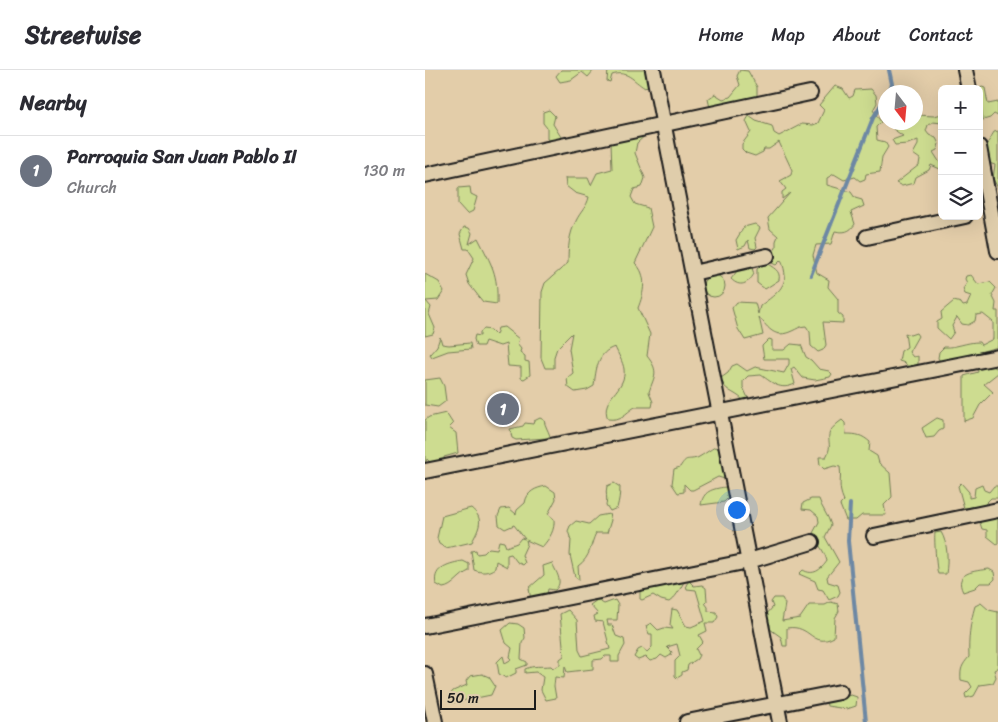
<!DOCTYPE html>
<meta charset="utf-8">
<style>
:root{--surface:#fff;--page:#f7f7f7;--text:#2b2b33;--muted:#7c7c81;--line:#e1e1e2;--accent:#1c1c1c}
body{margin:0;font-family:Sriracha,sans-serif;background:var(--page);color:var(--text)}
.controls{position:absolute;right:15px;top:15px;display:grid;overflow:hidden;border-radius:8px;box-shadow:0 5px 20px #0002}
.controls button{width:45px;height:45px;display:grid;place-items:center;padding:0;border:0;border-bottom:1px solid var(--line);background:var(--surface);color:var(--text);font:25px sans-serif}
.compass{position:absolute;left:453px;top:15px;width:45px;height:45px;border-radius:50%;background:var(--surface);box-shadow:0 5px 20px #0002;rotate:164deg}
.scale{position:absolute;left:15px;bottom:12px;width:96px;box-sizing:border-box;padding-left:5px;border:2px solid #1c1c1c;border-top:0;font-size:14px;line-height:18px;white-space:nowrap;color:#1c1c1c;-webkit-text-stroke:4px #dfcdab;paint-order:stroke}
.you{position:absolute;left:311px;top:439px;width:18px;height:18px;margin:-12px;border:4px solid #fff;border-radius:50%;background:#1a73e8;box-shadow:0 0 0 8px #1a73e833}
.badge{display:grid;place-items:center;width:32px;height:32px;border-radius:50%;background:var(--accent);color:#fff;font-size:16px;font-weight:700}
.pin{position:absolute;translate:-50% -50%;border:2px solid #fff;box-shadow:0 1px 5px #0006}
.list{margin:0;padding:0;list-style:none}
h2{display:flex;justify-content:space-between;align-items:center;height:65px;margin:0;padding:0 20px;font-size:21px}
h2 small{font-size:16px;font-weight:400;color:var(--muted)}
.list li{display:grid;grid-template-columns:32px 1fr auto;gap:15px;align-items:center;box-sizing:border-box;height:70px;padding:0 20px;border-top:1px solid var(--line)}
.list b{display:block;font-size:19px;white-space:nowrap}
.list p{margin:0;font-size:16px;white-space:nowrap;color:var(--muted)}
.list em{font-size:16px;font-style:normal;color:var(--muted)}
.icon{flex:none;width:28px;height:28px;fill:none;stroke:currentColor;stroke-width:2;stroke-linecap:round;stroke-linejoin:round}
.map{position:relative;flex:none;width:573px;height:652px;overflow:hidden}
header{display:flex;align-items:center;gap:30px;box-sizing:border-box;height:70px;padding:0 25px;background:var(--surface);border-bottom:1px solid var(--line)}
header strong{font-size:24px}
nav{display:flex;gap:28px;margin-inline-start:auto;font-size:18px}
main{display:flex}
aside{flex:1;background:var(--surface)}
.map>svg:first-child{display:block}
</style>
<header>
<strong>Streetwise</strong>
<nav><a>Home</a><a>Map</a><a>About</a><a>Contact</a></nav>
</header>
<main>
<aside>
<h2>Nearby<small></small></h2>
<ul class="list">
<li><span class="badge" style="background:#6b7280">1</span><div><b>Parroquia San Juan Pablo II</b><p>Church</p></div><em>130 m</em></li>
</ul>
</aside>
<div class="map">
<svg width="573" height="652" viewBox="0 0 573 652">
<rect width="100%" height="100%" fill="#e3cda9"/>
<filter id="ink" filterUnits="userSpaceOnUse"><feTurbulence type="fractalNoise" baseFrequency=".02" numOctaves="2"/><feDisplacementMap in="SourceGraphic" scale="10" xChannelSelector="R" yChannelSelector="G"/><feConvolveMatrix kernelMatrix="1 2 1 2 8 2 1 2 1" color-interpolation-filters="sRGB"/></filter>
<g filter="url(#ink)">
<path fill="#cddc90" stroke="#747c56" d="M136 0H169L163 7 157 2 146 10 135 12 131 6Z
M183 0H223L227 11 220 18C207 10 203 0 187 5L185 12 182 11Z
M315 0 323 1 332 17V27L324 33 286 42 283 29 290 24 298 29 305 27 315 15 312 6Z
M410 16 418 19 424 28 428 26 430 20 446 19 451 25 452 33 448 40 456 52 451 57 452 70 460 72 463 77 457 87 455 102 441 104 440 109 435 111 430 107 419 110 409 104 402 108V115L426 122 430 128 437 130 439 136 426 142 430 154C425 162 419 163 410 161L406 174 391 175 388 185 392 203 404 210 403 217 413 229V243L418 247V253L398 252 401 275 398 280 393 282 386 276 385 262 381 256C375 256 372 259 367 261 350 269 344 259 334 247L338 265 320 270 313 259 307 238 312 232 330 233 333 244 335 236C353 222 367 215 356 190L351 195 347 193V183L351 178V171L353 166 345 159 343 148 365 123 357 129V122L361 119 355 111 366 105 367 100 354 72 344 79H339L338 82 330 86 321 83 317 79V74L326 62 321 51 324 46 331 51 347 56 349 63 354 66 377 54 388 55 393 53 399 40 394 35Z
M557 17 560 18 563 34 573 32V46L569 44 565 48 558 50 554 19Z
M124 40 130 46 128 54 136 67 130 72 122 69V58L118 53V42Z
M517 44V53L508 52 503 55 501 61 504 65 511 68 514 74 512 80 508 82 517 96 515 99 506 95 504 100 491 107 489 113 477 116 471 113 494 95 495 89 488 84 493 75V70L483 74 470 75 467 70 478 66 468 59 469 53 490 52 491 45 509 46Z
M573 61V118L568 109 570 95 561 92C558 80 563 72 569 62Z
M223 63 212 73 210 83 220 108 217 117 209 119 206 127 210 134 223 138 227 157 210 193C223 205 219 223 213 238L225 264 222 286C235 302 229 306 224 322L228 332 227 337H210C200 343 197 351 183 349 174 327 202 321 199 299 198 292 193 284 190 277 172 282 171 300 169 316L162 320 150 322 143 317 142 308 148 303 144 279 147 263 132 278 129 287V298H120L116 288 117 222 120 213 143 193C143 178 144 164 151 151 155 142 162 137 164 127L150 123 141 116 140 108H163L166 115 172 103 187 99 186 72Z
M45 117 46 124 52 127 48 141 42 144 33 134V118Z
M330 154 335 158 330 168 332 177 330 179 325 178 323 170 320 176 313 179 311 170 319 157Z
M39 157 44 158 47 163 44 174 53 168C67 196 73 203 72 234L58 232 44 214 41 205 49 188 43 179H39L35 164Z
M340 192C348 198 356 200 354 210L340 219 332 213V199Z
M322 197 327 198 329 204C323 214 315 218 306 209L312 201Z
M0 204 14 212 19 221 13 230 1 231 6 237 4 244 10 258 8 264 0 266Z
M278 216a11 11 0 1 1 22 0a11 11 0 1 1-22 0Z
M546 205 553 214 565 212 571 218 567 225 571 233 570 241H573V277L532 288 529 293 517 294 513 288 514 282 519 277C531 278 541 272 554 272L556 275 568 269V252L558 244 551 245 550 251 543 255 537 254 532 247 527 256 529 262 524 269 512 258V252L517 249 516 242 529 231 536 233 538 236 542 235 546 226 540 224 538 219 542 213 540 209 541 206Z
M79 257 94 269 92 274 96 279 95 282 100 286V291L104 292 105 305 99 309 96 308V297L83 296 81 274 75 276 60 271 58 276H51L49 269 50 265 55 266V262L59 259 66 260 71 265 73 258Z
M480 263 485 265 491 263 493 266 484 282 488 287 493 286V295L483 297 480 293 474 291 476 281 482 277Z
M15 267 17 274 24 275 45 273 46 279 23 281 7 287 5 284 12 276Z
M344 269 347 270V280H359L366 274 376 275 381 287 386 290 394 299 404 301 407 304 405 307 390 310 378 308 369 297 366 299 370 314C355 321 348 313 336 305L323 306 318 311V317L323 328 318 330C309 321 299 322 296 308L303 303 307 296 312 294 322 301 330 297 359 303 364 294V289H339L337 276Z
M564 294 573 299V303L559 314 568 322 555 335 548 348 539 351V306L553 302 552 296Z
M15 308 19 316 21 331 13 337 0 335V310Z
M21 343 28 354 24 358 31 363 33 383 19 387 20 391 7 394 2 389 0 394V350L4 347Z
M115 348 119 350C120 356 123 360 125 366L122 368 91 370 87 368 85 359 98 356 100 353 108 354 109 351Z
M512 348 518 350V359L514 361 509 367 501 368 497 358Z
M417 350 420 353 421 364C432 364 437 365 445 372L444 381 452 386 454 393 465 403 467 427 459 435 461 445H437L431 450H421L415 435 419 431C412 415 417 412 415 397L409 396 399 399 395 395 394 387H401C411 370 393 367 417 350Z
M290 377 296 380 303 410 293 407 268 420H265L259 414V422L253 423 247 414 249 399 255 397C262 386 261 391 272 388 273 388 288 378 290 377Z
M189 413 195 417C195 424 194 431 192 438L185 441 181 435C183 428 180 423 182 416Z
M536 413 544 422V428L549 427 550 418 557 415 559 420 564 422 569 416H573V428H566L558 436 539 438 533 416Z
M121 416 130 422 131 429 123 444 129 449C130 460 125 468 117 477L101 470 102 474 97 485 100 493 98 495 92 492 86 484 82 485V497L71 491 70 498C63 503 57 503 49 500L46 481 51 480 52 484 59 483 64 478 72 479 74 471 79 472 81 477 92 473 96 468 100 469 89 455 80 459 74 455 73 446 76 439 84 438 91 444 92 440 100 433C102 421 111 418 121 416Z
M300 417 306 425 299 432 276 435C278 421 287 419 300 417Z
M386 429H394C397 439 403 445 406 455L400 467 414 492 402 507 403 512 413 515 415 522 413 526 404 530 398 520 393 519 390 511 374 504 378 500C388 506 396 500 402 491 399 479 392 475 388 463L394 452 393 446 386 440 377 439 378 433Z
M46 438C60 449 54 458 47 472L21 478 14 474 12 468 17 446Z
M573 438V474H572L562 466V460L557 459 554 450Z
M184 444 186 450 182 463H171C165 475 166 487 153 496L154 510 150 507 145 485 146 470 143 461 145 456 151 451 164 454 173 446Z
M516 462C523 474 523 490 521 504H513C511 499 509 466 510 463Z
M38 491 44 494V501C34 505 28 517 18 518L11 514C7 497 26 493 38 491Z
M127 493C131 502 139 512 130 520L123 519 122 525 106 531 104 518 119 505 118 496Z
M564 499 569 502 570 509 566 513H555L550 518 538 522C528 502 550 501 564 499Z
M262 507C256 516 253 526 244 532L236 530 228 525 217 530 215 529V521L213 520Z
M264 511 269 516 277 515 281 518 282 531 280 533 283 537V541L291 542 293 547 289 553H280L282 561 274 565 278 572 271 579 274 585 272 589 263 595 262 600 257 602V605L252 608 250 606V591L255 586 252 574 242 577 247 582 246 585 241 588 236 585 232 589 225 591 221 587 213 590 209 587 213 580 217 578 222 582 227 577V564H224L221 556 226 553 233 560 239 558 248 559 245 555 247 539 252 540 261 556 266 557 280 551 271 520 262 519 261 515Z
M349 528H357L360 534 357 551 375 548 384 535H400L406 532 413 534 414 541 410 548 409 567C387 579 386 554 362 558V576H358L356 567 345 559V554L342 552 340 546 348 537 346 532Z
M172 530 179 534 190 530 193 535 192 550H182L183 555H187L191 566 199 569 200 575 194 586V592H186V586H180L177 589 168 590V599L142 602 140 596 139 608 130 607 129 616 131 628 121 630 116 620 118 607 111 602 100 603V599C109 595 116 597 126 596L128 598 135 595V589L139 586 135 544 143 540 152 550 154 580 157 586 185 579 178 552 170 551 169 546 173 544 165 535Z
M556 533 564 540 573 542V598L569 600 571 607 568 613 555 615 549 626 541 628 540 624 547 617 544 612 536 610C535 599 537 595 544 587 543 570 545 553 550 536Z
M85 553 93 554 99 558 100 568 97 573 96 589 102 592V595L91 599V603L81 608 74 604 72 592 78 586 80 593 87 589 85 587 87 578 81 573 77 560Z
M57 604 64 607 70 616 66 625 27 633 24 626 28 621 42 615 41 611 45 606Z
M426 625 432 627 431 636 422 639 402 636 401 631Z"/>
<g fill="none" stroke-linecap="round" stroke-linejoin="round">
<path stroke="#6d88a4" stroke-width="4" d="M464 0 467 14 464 22
M386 205 448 48 460 28
M425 434 423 471 441 652"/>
<defs>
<path id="minor" d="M228 0 355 652
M540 0 544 19
M554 77 573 181
M0 105 385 23
M442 167 540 146
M268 203 342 186
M0 401 573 287
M449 466 573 440
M0 556 324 491 387 472
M0 604 10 652
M262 652 415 622"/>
</defs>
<use href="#minor" stroke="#1c1c1c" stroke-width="18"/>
<use href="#minor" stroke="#dfcdab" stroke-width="14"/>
</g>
</g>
</svg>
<div class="controls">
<button>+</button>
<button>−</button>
<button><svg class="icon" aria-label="layers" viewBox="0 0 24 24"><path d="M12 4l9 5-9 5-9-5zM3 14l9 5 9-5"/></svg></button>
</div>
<svg class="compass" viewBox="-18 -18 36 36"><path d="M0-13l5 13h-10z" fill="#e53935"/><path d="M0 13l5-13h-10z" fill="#7c7c81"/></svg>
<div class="scale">50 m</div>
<div class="you"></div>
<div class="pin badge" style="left:78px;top:339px;background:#6b7280">1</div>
</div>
</main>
